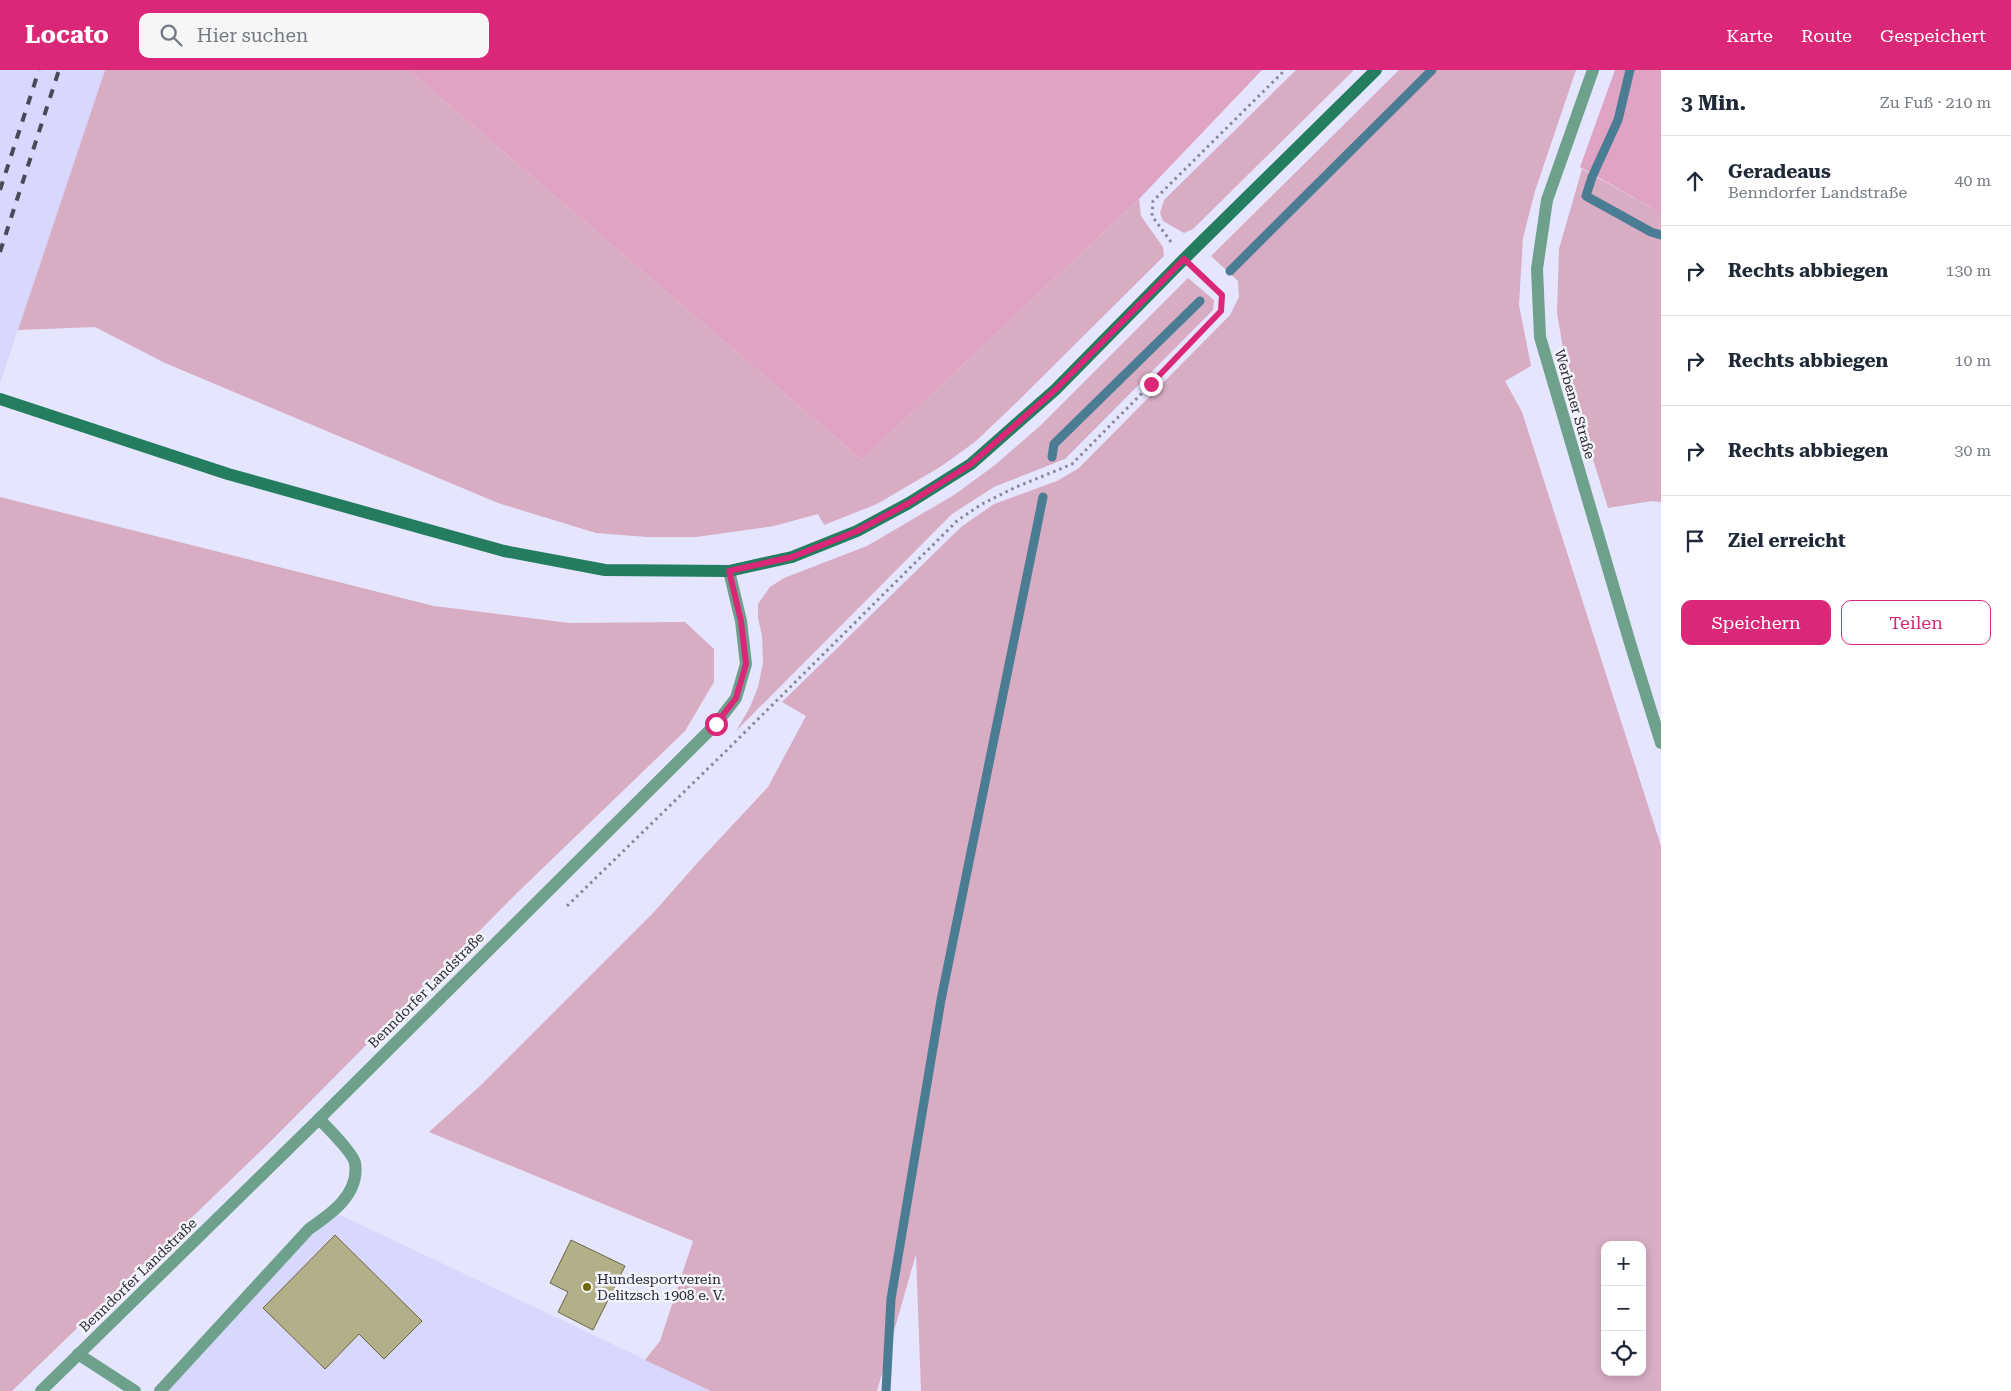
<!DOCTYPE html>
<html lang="de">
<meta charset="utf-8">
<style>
:root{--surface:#fff;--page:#f6f6f7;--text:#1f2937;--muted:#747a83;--line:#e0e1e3;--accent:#db2777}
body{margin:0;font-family:"Roboto Serif",serif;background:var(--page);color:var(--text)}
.controls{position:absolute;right:15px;bottom:15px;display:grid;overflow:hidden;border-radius:10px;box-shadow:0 2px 8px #0003}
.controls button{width:45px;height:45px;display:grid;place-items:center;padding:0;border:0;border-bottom:1px solid var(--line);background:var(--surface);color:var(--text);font:25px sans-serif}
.stop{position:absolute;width:15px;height:15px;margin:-11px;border:4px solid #db2777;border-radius:50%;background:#fff}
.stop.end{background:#db2777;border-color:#fff;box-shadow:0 1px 5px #0008}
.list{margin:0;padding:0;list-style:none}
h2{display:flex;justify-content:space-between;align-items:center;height:65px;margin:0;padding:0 20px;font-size:21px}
h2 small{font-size:16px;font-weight:400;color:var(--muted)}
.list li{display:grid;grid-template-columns:32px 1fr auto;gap:15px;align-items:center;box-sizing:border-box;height:90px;padding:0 20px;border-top:1px solid var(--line)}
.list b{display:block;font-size:19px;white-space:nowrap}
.list p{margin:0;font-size:16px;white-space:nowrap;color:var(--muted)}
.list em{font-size:16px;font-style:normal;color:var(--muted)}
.actions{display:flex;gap:10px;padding:15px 20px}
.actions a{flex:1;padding:11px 0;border:1px solid var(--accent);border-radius:10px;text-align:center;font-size:18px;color:var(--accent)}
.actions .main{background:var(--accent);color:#fff}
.icon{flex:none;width:28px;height:28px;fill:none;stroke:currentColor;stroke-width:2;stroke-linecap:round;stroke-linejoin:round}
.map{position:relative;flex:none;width:1661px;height:1321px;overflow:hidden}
header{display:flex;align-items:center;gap:30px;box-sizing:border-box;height:70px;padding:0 25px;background:var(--accent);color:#fff}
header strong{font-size:24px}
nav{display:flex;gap:28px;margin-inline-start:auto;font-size:18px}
.search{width:350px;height:45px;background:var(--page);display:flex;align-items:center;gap:12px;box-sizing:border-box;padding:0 18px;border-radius:10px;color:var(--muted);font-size:19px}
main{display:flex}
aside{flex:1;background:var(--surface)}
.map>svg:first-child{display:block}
</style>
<header>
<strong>Locato</strong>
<div class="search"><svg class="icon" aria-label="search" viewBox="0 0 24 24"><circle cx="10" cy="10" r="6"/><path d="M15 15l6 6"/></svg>Hier suchen</div>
<nav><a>Karte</a><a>Route</a><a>Gespeichert</a></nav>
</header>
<main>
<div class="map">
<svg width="1661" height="1321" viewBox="0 0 1661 1321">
<rect width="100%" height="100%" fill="#e5e5fe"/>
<path fill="#d8d7fd" d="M0 0H105L0 313Z
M334 1142 711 1321H161Z"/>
<path fill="#d8acc3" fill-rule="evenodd" d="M105 0H408L862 390 1139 129 1141 146 1163 177 1164 186 1017 332 975 372 940 397 877 434 824 455 818 444 774 456 696 467H647L596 463 498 433 165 293 95 257 18 260Z
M1296 0H1354L1193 159 1184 163 1163 151 1160 143 1164 130Z
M1399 0H1576L1535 121 1523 168 1519 235 1531 296 1505 311 1522 342 1661 776V1321H921L916 1184 877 1321H711L645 1290 660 1271 693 1171 429 1062 480 1016 654 842 699 791 768 717 806 646 782 632 961 457 994 434 1057 411 1079 398 1230 245 1239 227 1238 211 1211 186ZM1605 1175H1642V1302H1605Z
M1582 99 1661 143V432L1652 431 1608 438 1568 308 1557 243 1559 179Z
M1188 208 1214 230 1213 240 1065 389 994 417 952 444 736 661 750 637 758 617 763 593 762 566 758 548V534L770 517 784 508 867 476 954 425 995 395 1040 356Z
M0 427 434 536 569 553 685 552 714 579V612L685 661 517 823 271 1071 12 1321H0Z"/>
<path fill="#dfa3c3" d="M408 0H1262L1139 129 862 390Z
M1615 0H1661V143L1580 97Z"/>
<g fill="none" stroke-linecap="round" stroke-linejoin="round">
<path stroke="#4a7c94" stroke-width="9" d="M1630 0 1618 50 1592 107 1586 126 1651 162 1661 165
M1230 201 1432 0
M1052 387 1054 374 1200 231
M886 1321 891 1229 941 930 1043 427"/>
</g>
<path fill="#b1b088" stroke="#686641" d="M335 1165 422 1251 384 1289 359 1264 325 1299 263 1238Z
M571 1170 625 1196 593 1260 558 1242 568 1222 550 1213Z"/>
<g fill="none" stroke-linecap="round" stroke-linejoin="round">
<path stroke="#87879b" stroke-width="3" stroke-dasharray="2.5 4" stroke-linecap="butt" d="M1171 172 1152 146 1153 131 1285 0
M567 836 727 680 958 450 982 434 1014 418 1072 394 1151 314 1221 241 1223 225 1199 203"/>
<path stroke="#6da18b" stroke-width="12" d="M78 1284 135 1321
M160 1321 309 1159C331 1144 360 1124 355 1093 353 1083 327 1057 319 1049"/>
<path stroke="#6da18b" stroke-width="12" d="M1593 0 1547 130 1537 199 1540 267 1630 573 1661 673
M41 1321 319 1049 716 654 736 628 746 594 741 551 729 501"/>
<path stroke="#247d5f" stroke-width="12" d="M0 329 228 404 504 481 605 500 729 501 792 487 857 461 909 433 971 394 1055 320 1184 189 1376 0"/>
<path stroke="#494959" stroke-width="4" stroke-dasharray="9 9" stroke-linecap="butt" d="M0 120 39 0
M0 182 59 0"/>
</g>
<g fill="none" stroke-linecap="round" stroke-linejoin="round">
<path stroke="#db2777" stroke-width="6" d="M716 654 736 628 746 594 741 551 729 501 792 487 857 461 909 433 971 394 1055 320 1184 189 1222 225 1221 241 1151 314"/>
</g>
<circle fill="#706a04" stroke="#f4f4fc" stroke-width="2" cx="587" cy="1217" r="5"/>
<g text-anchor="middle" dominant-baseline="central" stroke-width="5" stroke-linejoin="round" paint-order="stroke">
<g font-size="14" fill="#282837" stroke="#f4f4fc">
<text transform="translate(1575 334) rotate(74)">Werbener Straße</text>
<text transform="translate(426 920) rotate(-45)">Benndorfer Landstraße</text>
<text transform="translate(138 1205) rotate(-44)">Benndorfer Landstraße</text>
</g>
<g font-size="14" fill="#282837" stroke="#f4f4fc" text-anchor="start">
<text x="597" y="1209">Hundesportverein<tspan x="597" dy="16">Delitzsch 1908 e. V.</tspan></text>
</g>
</g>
</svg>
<div class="controls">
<button>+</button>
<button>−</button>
<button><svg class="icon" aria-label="locate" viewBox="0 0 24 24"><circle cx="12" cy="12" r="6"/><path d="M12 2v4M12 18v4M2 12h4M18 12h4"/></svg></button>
</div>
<div class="stop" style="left:716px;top:654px"></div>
<div class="stop end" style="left:1151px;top:314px"></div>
</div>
<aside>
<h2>3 Min.<small>Zu Fuß · 210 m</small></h2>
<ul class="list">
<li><svg class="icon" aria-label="ahead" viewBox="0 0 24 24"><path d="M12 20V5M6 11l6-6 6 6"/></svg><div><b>Geradeaus</b><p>Benndorfer Landstraße</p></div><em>40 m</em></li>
<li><svg class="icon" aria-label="right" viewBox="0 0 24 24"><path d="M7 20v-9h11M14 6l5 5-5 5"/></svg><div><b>Rechts abbiegen</b></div><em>130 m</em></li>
<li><svg class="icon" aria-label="right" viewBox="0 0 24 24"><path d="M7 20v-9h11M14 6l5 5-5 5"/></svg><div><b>Rechts abbiegen</b></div><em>10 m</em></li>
<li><svg class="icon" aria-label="right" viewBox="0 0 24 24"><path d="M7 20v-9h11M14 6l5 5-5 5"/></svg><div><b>Rechts abbiegen</b></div><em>30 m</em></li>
<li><svg class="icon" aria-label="arrive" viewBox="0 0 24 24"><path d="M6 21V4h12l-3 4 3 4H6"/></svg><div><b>Ziel erreicht</b></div></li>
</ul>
<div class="actions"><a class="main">Speichern</a><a>Teilen</a></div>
</aside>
</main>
